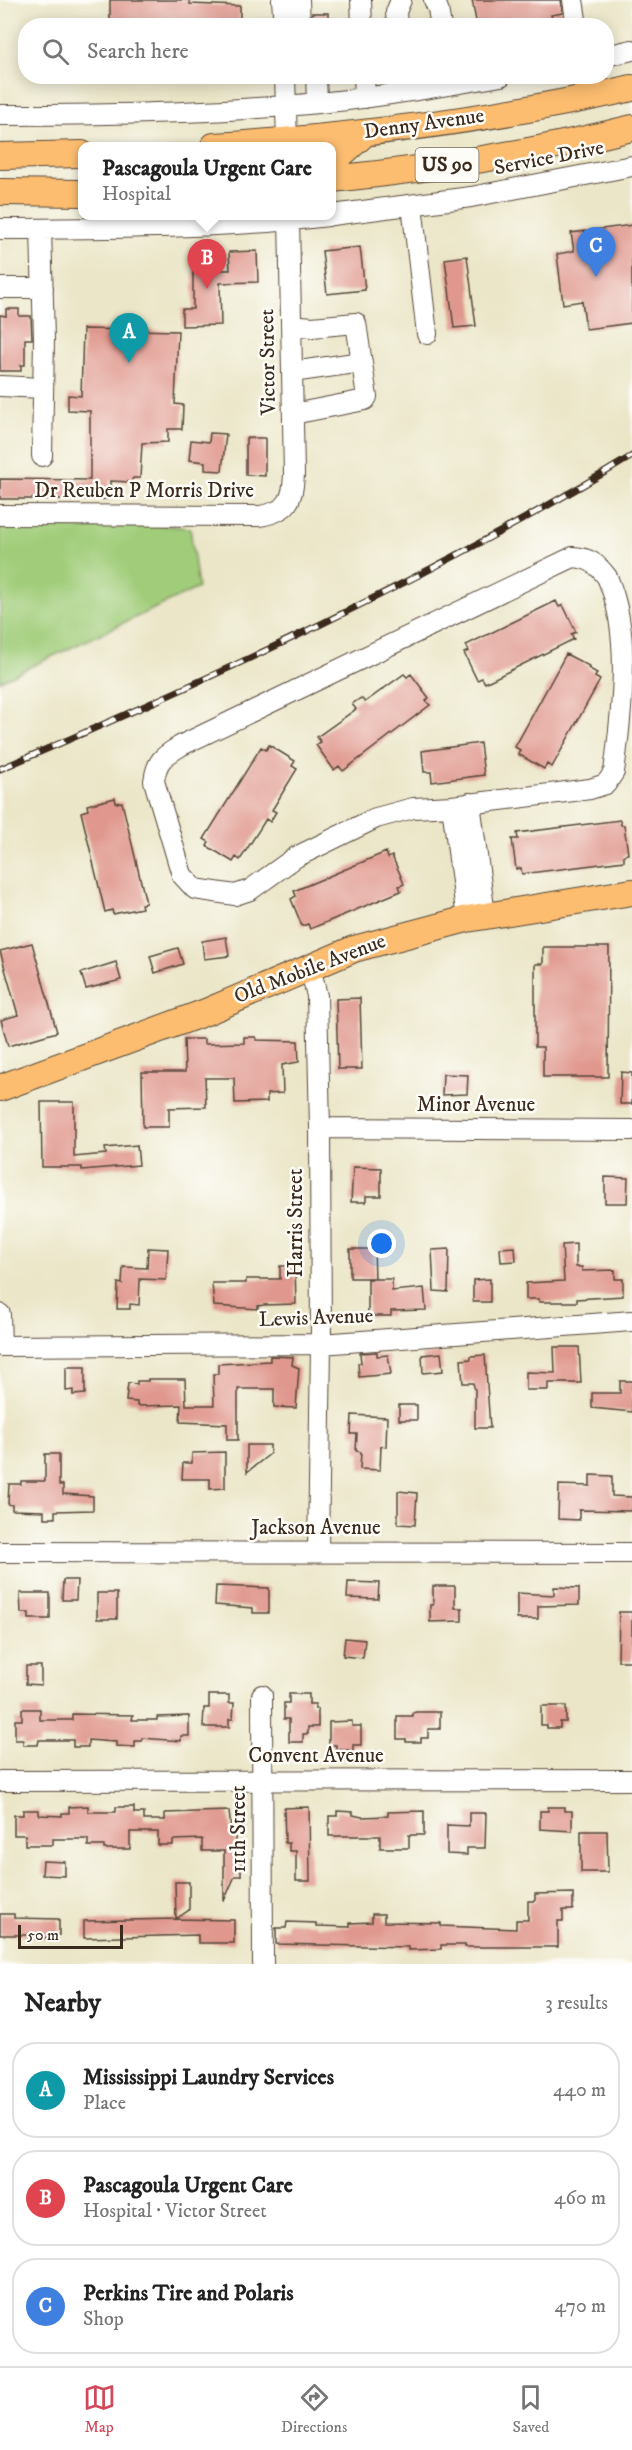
<!DOCTYPE html>
<meta charset="utf-8">
<style>
:root{--surface:#fff;--page:#f6f6f6;--text:#222;--muted:#767676;--line:#e0e0e0;--accent:#d1495b}
body{margin:0;font-family:"IM FELL DW Pica",serif;background:var(--page);color:var(--text)}
.scale{position:absolute;left:18px;bottom:15px;width:105px;box-sizing:border-box;padding-left:6px;border:3px solid #3b2a1e;border-top:0;font-size:16px;line-height:21px;white-space:nowrap;color:#3b2a1e;-webkit-text-stroke:4px #fdfcf7;paint-order:stroke}
.you{position:absolute;left:382px;top:1244px;width:21px;height:21px;margin:-15px;border:4px solid #fff;border-radius:50%;background:#1a73e8;box-shadow:0 0 0 9px #1a73e833}
.badge{display:grid;place-items:center;width:39px;height:39px;border-radius:50%;background:var(--accent);color:#fff;font-size:20px;font-weight:700}
.pin{position:absolute;translate:-50% -50px;filter:drop-shadow(0 2px 3px #0008)}
.pin::after{content:'';position:absolute;top:32px;width:21px;height:18px;background:inherit;clip-path:polygon(0 0,100% 0,50% 100%)}
.popup{position:absolute;left:78px;top:142px;width:258px;height:78px;box-sizing:border-box;display:grid;place-content:center;border-radius:12px;background:var(--surface);filter:drop-shadow(0 2px 4px #0005);font-size:20px;white-space:nowrap;color:var(--muted)}
.popup b{font-size:22px;color:var(--text)}
.popup::after{content:'';position:absolute;left:50%;top:100%;margin-left:-12px;border:12px solid transparent;border-top-color:var(--surface)}
.list{margin:0;padding:0;list-style:none}
h2{display:flex;justify-content:space-between;align-items:center;height:78px;margin:0;padding:0 24px;font-size:26px}
h2 small{font-size:20px;font-weight:400;color:var(--muted)}
.list li{display:grid;grid-template-columns:39px 1fr auto;gap:18px;align-items:center;box-sizing:border-box;height:96px;margin:0 12px 12px;padding:0 12px;border:2px solid var(--line);border-radius:24px}
.list b{display:block;font-size:22px;white-space:nowrap}
.list p{margin:0;font-size:20px;white-space:nowrap;color:var(--muted)}
.list em{font-size:20px;font-style:normal;color:var(--muted)}
.icon{flex:none;width:33px;height:33px;fill:none;stroke:currentColor;stroke-width:2;stroke-linecap:round;stroke-linejoin:round}
.map{position:relative;flex:none;width:632px;height:1964px;overflow:hidden}
.search{position:absolute;background:var(--surface);box-shadow:0 3px 15px #0003;left:18px;right:18px;top:18px;height:66px;display:flex;align-items:center;gap:15px;box-sizing:border-box;padding:0 21px;border-radius:24px;color:var(--muted);font-size:22px}
.sheet{height:402px;background:var(--surface)}
nav{display:flex;justify-content:space-around;align-items:center;box-sizing:border-box;height:84px;border-top:2px solid var(--line);background:var(--surface);font-size:16px;color:var(--muted)}
nav a{display:grid;justify-items:center;gap:3px}
nav .on{color:var(--accent)}
.map>svg:first-child{display:block}
</style>
<div class="map">
<svg width="632" height="1964" viewBox="0 0 632 1964">
<rect width="100%" height="100%" fill="#fdfcf7"/>
<filter id="ink" filterUnits="userSpaceOnUse"><feTurbulence type="fractalNoise" baseFrequency=".0167" numOctaves="2"/><feDisplacementMap in="SourceGraphic" scale="12" xChannelSelector="R" yChannelSelector="G"/><feConvolveMatrix kernelMatrix="1 2 1 2 8 2 1 2 1" color-interpolation-filters="sRGB"/></filter>
<filter id="wash" filterUnits="userSpaceOnUse"><feTurbulence type="fractalNoise" baseFrequency=".008" numOctaves="4" result="noise"/><feDisplacementMap in="SourceGraphic" scale="24" xChannelSelector="R" yChannelSelector="G"/><feGaussianBlur stdDeviation="1.35" result="paint"/><feColorMatrix in="noise" values="0 0 0 0 0 0 0 0 0 0 0 0 0 0 0 0 0 1.4 0 .05"/><feComposite in="paint" operator="in"/></filter>
<g filter="url(#wash)">
<rect width="100%" height="100%" fill="#ebe6c8"/>
<path fill="#a1cd7a" stroke="#6e7c4c" stroke-width="1.5" d="M0 511 190 528 198 588 0 681Z"/>
<g id="blocks">
<path fill="#e0988e" d="M110 0H190V4L240 6V26H110Z
M472 0H561L563 13 551 15 553 26H477Z
M312 13H328V26H312Z
M632 225V323L586 329 582 301 563 304 557 254 574 251 571 233Z
M360 247 365 290 327 294 322 251Z
M257 251 258 282 220 283 221 325 182 326V309H193V270H230L229 252Z
M467 256 476 326 454 328 445 259Z
M6 309H19V316H31L32 339H25V365H21V371H0V315L6 316Z
M83 329 178 331 175 404 183 405 182 429H168V442L142 443 140 478H133L131 482 110 481V499H0V479L90 480V411L68 410V395L81 396Z
M210 433 226 434 222 471 205 470V462L189 460 191 440 209 442Z
M246 438H265V476L246 475Z
M556 601 559 607 563 605 576 632 571 634 574 639 485 683 482 678 477 680 464 653 469 651 466 645Z
M566 654 589 666 588 668 597 673 595 677 600 680 552 767 547 764 544 769 518 754 520 750 515 747Z
M404 674 407 677 411 674 429 698 426 701 430 705 343 771 339 766 334 770 316 745 321 742 317 737 356 709 352 704 361 698 365 702Z
M480 743 484 775 432 782 431 772H424L422 751Z
M269 745 295 761 292 766 297 769 272 810 276 812 270 822 266 819 240 860 236 857 233 862 207 846 209 842 204 839 261 747 266 750Z
M115 798 116 803 122 802 146 903 141 904 142 908 113 914 112 910 105 912 81 812 88 810 87 805Z
M620 820 621 825H624L628 854 624 855V861L522 874 521 868 516 869 512 839H518L517 833Z
M386 852 388 858 392 856 400 874 404 884 399 886 401 891 310 929 308 924 302 926 291 899 296 896 294 891Z
M226 937 229 956 204 959 202 941Z
M32 943 57 1032 8 1046 1 1020 18 1015 0 951Z
M543 947H609L608 1077H543V1047H535V964H543Z
M178 948 183 964 155 973 150 956Z
M116 962 121 980 86 989 81 973Z
M360 998 362 1069H338L336 999Z
M244 1037H256V1040L298 1041 299 1062 282 1065 283 1093 267 1094V1102L235 1103 234 1078H205L206 1107 169 1108V1127H143L142 1072H185L184 1039H204V1044L244 1043Z
M621 1072 632 1073V1104H620Z
M443 1074 468 1075 467 1094 442 1095Z
M41 1102H74V1157L106 1154 105 1148 137 1145 139 1165 82 1170V1167H42Z
M353 1167 381 1168V1196H366V1202H351Z
M605 1177 628 1178 627 1203H605Z
M576 1244V1267H582V1271L615 1270V1279H623V1296L577 1299V1302H539V1299H526V1283L564 1281 562 1245Z
M515 1247 516 1261 501 1262 500 1248Z
M148 1248 168 1249 166 1280 140 1279 139 1305 130 1304V1309H117L118 1283 122 1284 123 1267 147 1268Z
M350 1249H374L375 1278H350Z
M449 1249 448 1292 434 1291 432 1250Z
M280 1266H295L296 1304 264 1305 258 1306V1309L214 1306 212 1283H246V1279H280Z
M368 1279H392V1291L424 1288 426 1310 391 1311V1316H368Z
M490 1279V1302H473V1280Z
M554 1347H579L581 1383H548V1390H526V1372L555 1373Z
M377 1352V1356L388 1355 391 1374 359 1377 358 1363H361L360 1353Z
M441 1353 443 1371 423 1373 422 1355Z
M485 1355 490 1428H475V1390L473 1383H463L461 1360 471 1359V1356Z
M270 1356 293 1357 292 1365 299 1368 296 1408 274 1407V1389H238V1440H227V1424L180 1422 181 1405 137 1406V1402L126 1401 128 1383 137 1384V1381H148V1379H185L186 1405H214L213 1374H218V1364L270 1361Z
M66 1367H85V1394L73 1395V1390L66 1391Z
M620 1381H632V1412L592 1408V1393H620Z
M399 1405H417V1420H399Z
M352 1415 387 1417 386 1447 381 1446 380 1470 360 1469 361 1452 356 1451 357 1434H351Z
M247 1445H270V1454L247 1472Z
M225 1452V1488L210 1489V1479H182L183 1463H192V1453Z
M45 1454H59V1485H63V1494L93 1496V1510L55 1511V1518H44V1511L12 1510V1505L8 1504 9 1484H21V1481H45Z
M590 1475 612 1476V1496L632 1497V1511L579 1510V1520L558 1519 559 1485 590 1486Z
M398 1491 417 1493 415 1525 398 1524Z
M63 1580H77L76 1600H62Z
M348 1582 379 1583 378 1599 347 1598Z
M216 1586 269 1588V1613H253V1608L215 1605Z
M433 1586H455V1608H462V1621L430 1622V1605H433Z
M554 1587 579 1588V1605L538 1606V1619H517V1593L554 1595Z
M20 1593H50V1619H29V1613H21Z
M97 1593H117V1619H97Z
M619 1612H632V1661H618Z
M345 1638 365 1640 363 1658 343 1656Z
M26 1666H41V1685L26 1684Z
M289 1694H309V1704H315V1709H318V1727H308V1734H303V1742H289V1719H284V1703H289Z
M209 1695H229V1703H234L233 1719H229V1727H203L204 1708H209Z
M541 1706H566V1722H560V1728H547V1725H541Z
M22 1709H40V1720H72V1714L133 1715 132 1720H157V1717L189 1716V1736H181V1741L142 1738V1741H135V1747L116 1746V1742L88 1740V1747H73V1740H39L38 1745H23V1740H15V1720H22Z
M416 1712H440V1729H428V1738H421V1742H406V1739H397V1716H413V1713Z
M352 1721V1726H361V1745H353V1750H336V1745H329V1722Z
M88 1806V1812H116V1807H134V1813H144V1820H165V1813L229 1811 231 1830H235V1862H241V1876H235L224 1901V1851H202V1839L173 1840V1845H158V1832H130V1849H104V1846H88V1839H53V1845H25V1835H14V1815H23V1810H39V1815L62 1816V1813H69V1807Z
M309 1807 310 1881H296V1851H289V1843H285L284 1808Z
M548 1807H564V1811H572V1831L540 1829V1811H548Z
M337 1811 353 1812V1815L362 1817 388 1816V1812L424 1811V1835H409V1848H380V1836H329V1816H337Z
M469 1813H486L485 1848H467V1855L447 1854V1825L469 1826Z
M581 1831H607L608 1872H581Z
M43 1861 65 1862V1876L42 1875Z
M175 1882H189V1910L176 1919 234 1920V1943H198V1935L84 1938V1921L176 1919Z
M573 1893V1910H563V1921H558V1947H465V1945H441V1949L408 1950V1947L276 1944V1928H286L287 1922 316 1923V1926L350 1927V1923L372 1922V1914H384V1922L441 1923V1926L516 1929V1920H528V1901H535V1894Z
M0 1914H14V1918L59 1919V1935H49V1938H32V1935H0Z"/>
</g>
</g>
<g filter="url(#ink)">
<use href="#blocks" fill-opacity="0" stroke="#554638" stroke-width="1.5"/>
<g fill="none" stroke-linecap="round" stroke-linejoin="round">
<defs>
<path id="minor" d="M282 0 284 26
M299 0 300 26
M361 0 362 26
M434 0 438 9 441 26
M573 0 577 26
M397 26 396 12 401 0
M606 56 632 50
M285 76 287 142
M316 76 317 102
M364 76 365 98
M0 115C116 115 232 113 347 100 399 94 450 85 501 76
M412 205 427 334
M332 215 471 197 632 166
M0 229C109 228 220 229 328 216
M41 229 44 339 42 456
M0 288H43
M291 325 312 327 356 323 367 397 365 400 293 414
M292 372 362 362
M0 386 43 388
M0 515 260 516C288 511 293 501 294 474L289 216
M573 557C590 558 597 564 607 577 632 633 622 711 614 772L606 784 590 789 452 806 413 808 376 818 296 857 250 890 235 895 195 889 182 875 154 781C157 759 164 756 182 745Z
M470 803 485 915
M452 806 467 919
M310 966 317 996 320 1128 321 1344 318 1552
M320 1128 632 1130
M0 1314 1 1346
M0 1346 321 1344 632 1321
M0 1552 632 1553
M262 1695 263 1964
M0 1781 632 1780"/>
<path id="major" d="M214 146C355 137 495 119 632 88
M0 156 82 154
M332 159 337 158 365 133
M332 179C433 169 533 153 632 128
M0 192 82 193
M0 1088 206 1012 354 949 467 919 632 892"/>
</defs>
<use href="#minor" stroke="#554638" stroke-width="22"/>
<use href="#major" stroke="#554638" stroke-width="28"/>
<use href="#minor" stroke="#fff" stroke-width="20"/>
<use href="#major" stroke="#fcbd6f" stroke-width="26"/>
<defs>
<path id="rail" d="M0 769C216 677 431 578 632 456"/>
</defs>
<use href="#rail" stroke="#3b2a1e" stroke-width="7"/>
<use href="#rail" stroke="#fdfcf7" stroke-width="4.5" stroke-dasharray="14" stroke-linecap="butt"/>
</g>
</g>
<g text-anchor="middle" dominant-baseline="central" stroke-width="5" stroke-linejoin="round" paint-order="stroke">
<rect fill="#fdfcf7" stroke="#75695f" stroke-width="1.5" x="415.5" y="148" width="63" height="34" rx="4.5"/>
<g font-size="20" font-weight="bold" fill="#3b2a1e">
<text x="447" y="165">US 90</text>
</g>
<g font-size="21" fill="#3b2a1e" stroke="#fdfcf7">
<text transform="translate(424 124) rotate(-8)">Denny Avenue</text>
<text transform="translate(549 158) rotate(-11)">Service Drive</text>
<text transform="translate(268 362) rotate(-91)">Victor Street</text>
<text x="144" y="491">Dr Reuben P Morris Drive</text>
<text transform="translate(310 969) rotate(-21)">Old Mobile Avenue</text>
<text x="476" y="1105">Minor Avenue</text>
<text transform="translate(296 1223) rotate(-90)">Harris Street</text>
<text transform="translate(316 1318) rotate(-2)">Lewis Avenue</text>
<text x="316" y="1528">Jackson Avenue</text>
<text x="316" y="1756">Convent Avenue</text>
<text transform="translate(239 1829) rotate(-90)">11th Street</text>
</g>
</g>
</svg>
<div class="scale">50 m</div>
<div class="you"></div>
<div class="pin badge" style="left:129px;top:363px;background:#0f9aa8">A</div>
<div class="pin badge" style="left:207px;top:289px;background:#e0444e">B</div>
<div class="popup"><b>Pascagoula Urgent Care</b>Hospital</div>
<div class="pin badge" style="left:596px;top:277px;background:#3f7fe0">C</div>
<div class="search"><svg class="icon" aria-label="search" viewBox="0 0 24 24"><circle cx="10" cy="10" r="6"/><path d="M15 15l6 6"/></svg>Search here</div>
</div>
<section class="sheet">
<h2>Nearby<small>3 results</small></h2>
<ul class="list">
<li><span class="badge" style="background:#0f9aa8">A</span><div><b>Mississippi Laundry Services</b><p>Place</p></div><em>440 m</em></li>
<li><span class="badge" style="background:#e0444e">B</span><div><b>Pascagoula Urgent Care</b><p>Hospital · Victor Street</p></div><em>460 m</em></li>
<li><span class="badge" style="background:#3f7fe0">C</span><div><b>Perkins Tire and Polaris</b><p>Shop</p></div><em>470 m</em></li>
</ul>
</section>
<nav>
<a class="on"><svg class="icon" aria-label="map" viewBox="0 0 24 24"><path d="M3 6l6-2 6 2 6-2v14l-6 2-6-2-6 2zM9 4v14M15 6v14"/></svg>Map</a>
<a><svg class="icon" aria-label="directions" viewBox="0 0 24 24"><path d="M12 3l9 9-9 9-9-9zM9 14v-3h6M13 9l2 2-2 2"/></svg>Directions</a>
<a><svg class="icon" aria-label="saved" viewBox="0 0 24 24"><path d="M7 4h10v16l-5-4-5 4z"/></svg>Saved</a>
</nav>
